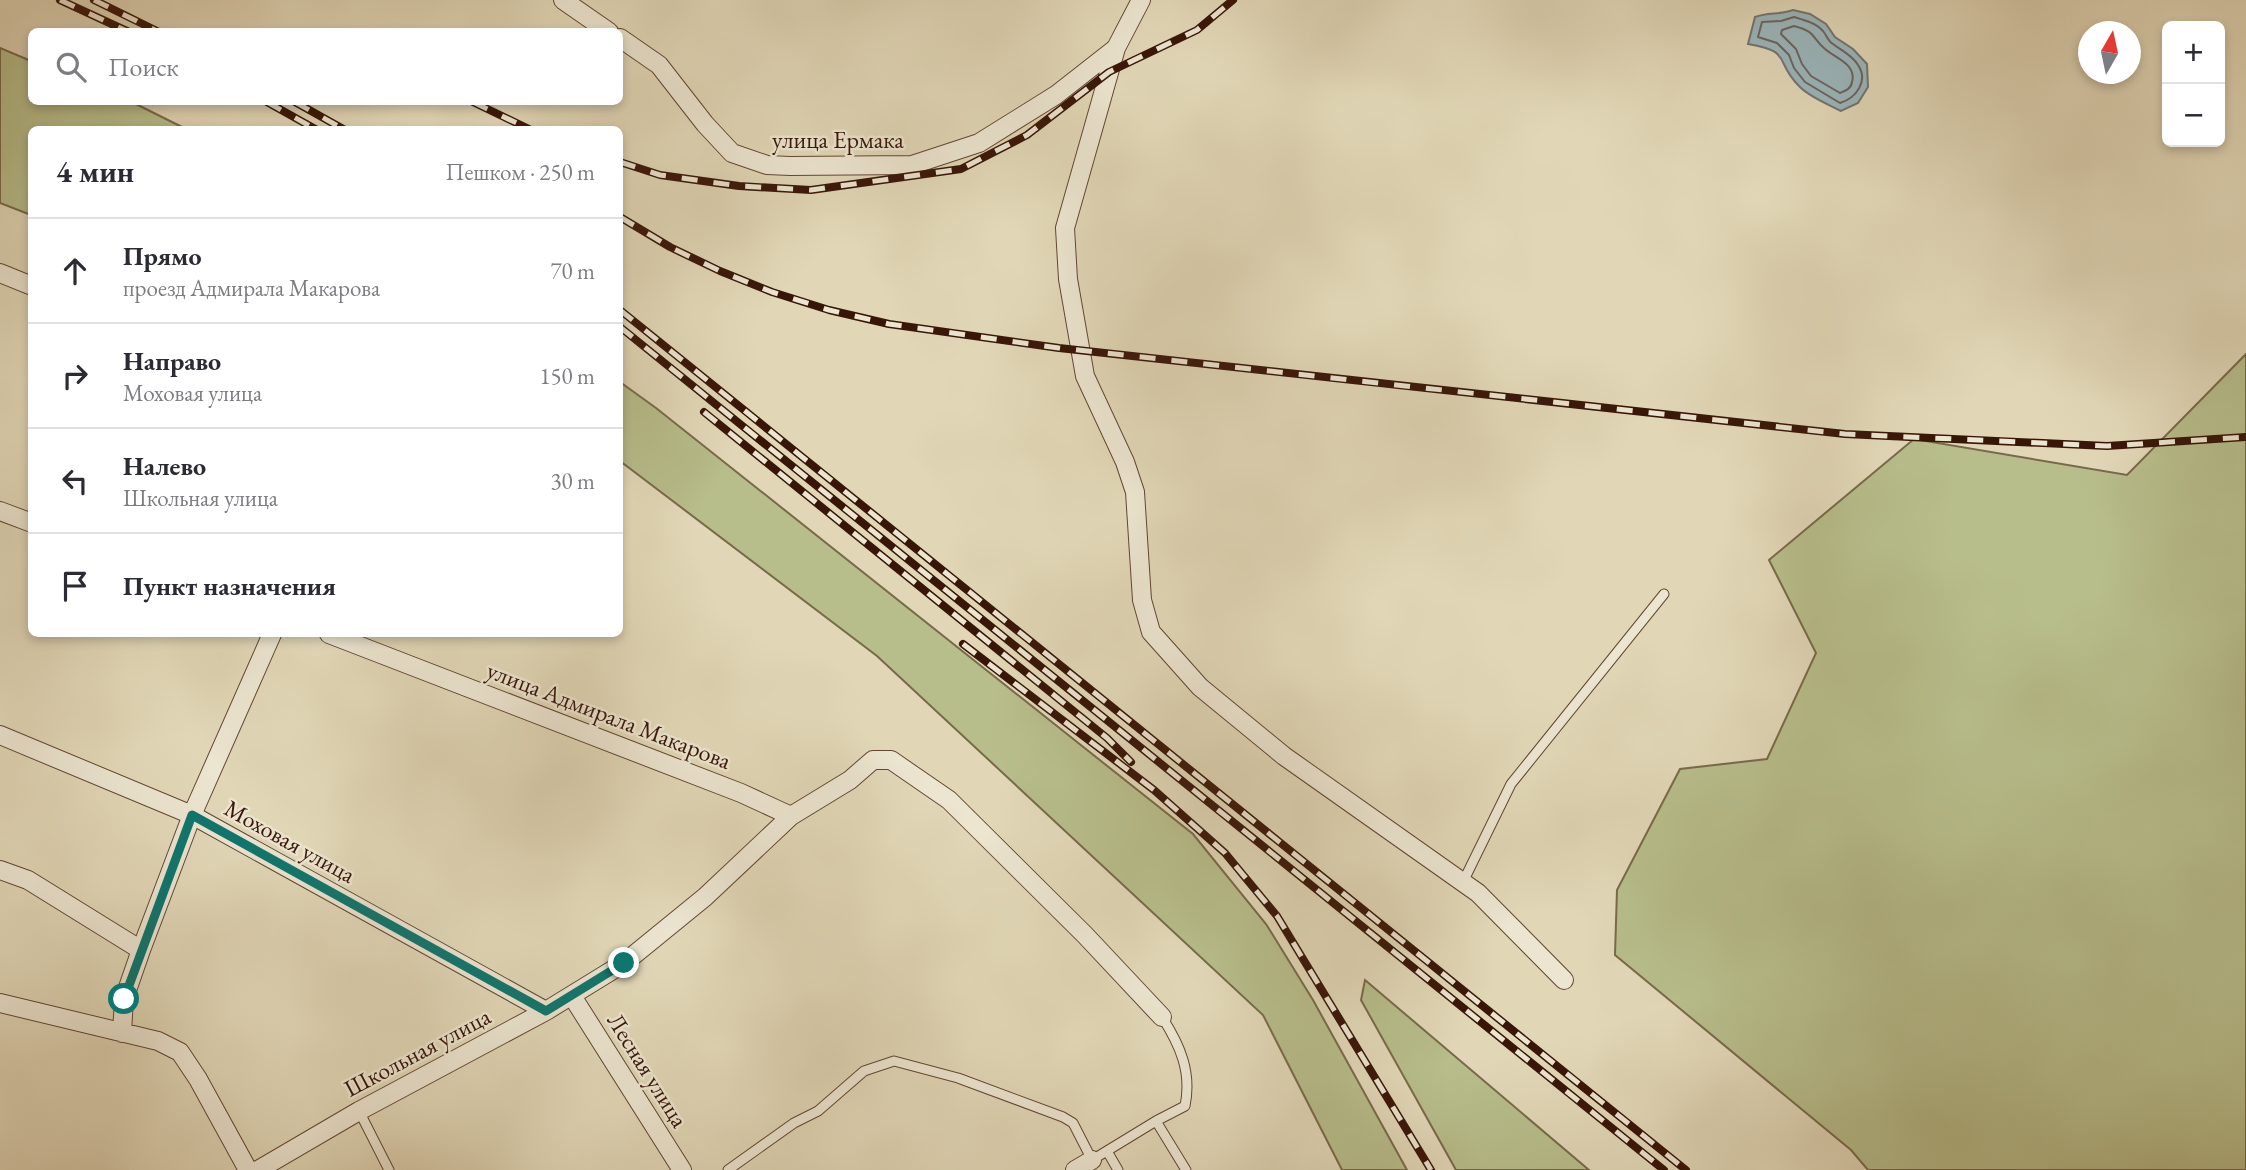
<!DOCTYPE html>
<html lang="ru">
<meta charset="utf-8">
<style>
:root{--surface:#fff;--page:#f2f2f3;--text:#2b2b33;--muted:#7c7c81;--line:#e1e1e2}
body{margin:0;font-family:"EB Garamond",serif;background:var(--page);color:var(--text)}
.controls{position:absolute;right:21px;top:21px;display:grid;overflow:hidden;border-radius:10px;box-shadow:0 4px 10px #0003}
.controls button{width:63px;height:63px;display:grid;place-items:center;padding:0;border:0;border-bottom:2px solid var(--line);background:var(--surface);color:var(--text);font:35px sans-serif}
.compass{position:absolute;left:2078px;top:21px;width:63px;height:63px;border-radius:50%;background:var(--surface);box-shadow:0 4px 10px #0003;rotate:9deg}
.stop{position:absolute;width:21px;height:21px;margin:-16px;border:5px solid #0f766e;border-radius:50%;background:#fff}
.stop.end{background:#0f766e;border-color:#fff;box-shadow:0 2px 7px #0008}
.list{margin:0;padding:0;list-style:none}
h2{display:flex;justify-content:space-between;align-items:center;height:91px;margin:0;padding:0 28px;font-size:30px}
h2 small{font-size:23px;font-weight:400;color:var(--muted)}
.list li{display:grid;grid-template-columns:46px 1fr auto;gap:21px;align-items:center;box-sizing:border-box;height:105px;padding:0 28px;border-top:2px solid var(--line)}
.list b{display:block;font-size:26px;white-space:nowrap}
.list p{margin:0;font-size:23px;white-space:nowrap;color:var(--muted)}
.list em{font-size:23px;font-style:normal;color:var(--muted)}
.icon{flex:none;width:38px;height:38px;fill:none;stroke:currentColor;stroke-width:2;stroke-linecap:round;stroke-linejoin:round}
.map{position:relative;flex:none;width:2246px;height:1170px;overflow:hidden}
.search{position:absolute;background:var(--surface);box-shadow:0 4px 10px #0003;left:28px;top:28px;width:595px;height:77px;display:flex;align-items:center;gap:18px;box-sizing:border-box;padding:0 24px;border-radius:10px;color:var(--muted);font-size:26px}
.panel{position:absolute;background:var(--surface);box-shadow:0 4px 10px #0003;left:28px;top:126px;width:595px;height:511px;border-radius:10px}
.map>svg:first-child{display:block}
</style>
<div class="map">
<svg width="2246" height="1170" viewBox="0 0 2246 1170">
<rect width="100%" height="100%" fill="#e1d7b7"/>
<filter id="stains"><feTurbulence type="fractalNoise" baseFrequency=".00286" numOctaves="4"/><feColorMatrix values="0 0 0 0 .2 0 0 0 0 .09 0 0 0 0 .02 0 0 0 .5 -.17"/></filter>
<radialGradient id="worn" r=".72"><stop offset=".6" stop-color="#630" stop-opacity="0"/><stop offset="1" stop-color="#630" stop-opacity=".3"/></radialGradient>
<path fill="#b7bd8b" stroke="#786a49" stroke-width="2" d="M0 48 31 61 32 102H132L186 129 32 130 31 215 0 203Z
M2246 354V1170H1868L1851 1150 1615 955 1617 890 1680 769 1767 759 1816 653 1769 560 1914 439 2127 475Z
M620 382 656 408 1193 834 1266 924 1313 1000 1407 1170H1342L1263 1015 877 656 620 461Z
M1365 980 1589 1170H1456L1361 1000Z"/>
<path fill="#9bb6bb" stroke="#737673" stroke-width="2" d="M1793 10 1810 14 1826 24 1835 37 1853 49 1867 64 1868 87 1858 103 1841 111C1828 104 1809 97 1799 86 1773 60 1794 52 1748 44L1755 17C1768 12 1780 15 1793 10Z"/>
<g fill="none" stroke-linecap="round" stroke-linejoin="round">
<path stroke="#6a6661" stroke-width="2" d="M1794 17C1804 20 1816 23 1823 31 1827 36 1828 41 1833 44 1842 51 1852 55 1858 65 1869 81 1856 98 1840 103L1805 82 1794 68 1789 55 1777 43 1758 37 1762 22 1781 21Z
M1794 26C1817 32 1811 37 1825 49 1835 58 1857 64 1852 82 1851 89 1845 91 1840 93L1811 76 1802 64 1796 49 1781 34 1782 30Z"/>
<defs>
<path id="lane" d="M1463 882 1511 784 1664 594
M1162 1017C1180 1045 1192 1072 1185 1106L1156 1121 1186 1170
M359 1111 389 1170
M1107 1151 1118 1170
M728 1170 794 1123 818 1111 864 1071 894 1061 958 1078 1063 1117 1073 1123 1092 1160 1156 1121"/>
<path id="street" d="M563 0 609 32
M1141 0 1116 48 1065 228 1068 279 1085 376 1125 462 1135 492 1142 600 1151 632 1200 687 1284 756 1478 893 1564 980
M620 38 659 65 705 124 732 153 767 165 790 166 912 165 979 143 1056 95 1116 48
M0 273 32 286
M0 511 32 523
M329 634 741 793 791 816
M0 735 192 815 546 1011
M0 870 28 880 141 950
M572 996 682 1170
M0 1003 158 1041 180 1052 198 1079 248 1170
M122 1033 124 999 141 950 192 815 272 634
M258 1170 359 1111 546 1011 624 963 705 897 791 816 850 780 873 760H891L949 800 1085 935 1162 1017
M1075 1170 1092 1160"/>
</defs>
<use href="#lane" stroke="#624633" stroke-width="11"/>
<use href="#street" stroke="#624633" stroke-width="20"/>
<use href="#lane" stroke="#ece5d0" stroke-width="9"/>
<use href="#street" stroke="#ece5d0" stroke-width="18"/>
<defs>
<path id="rail" d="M60 0 129 32
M94 0 159 32
M267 102 317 130
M295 102 345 130
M473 102 531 130
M620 162 660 175 739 186 811 190 961 169 1027 135 1109 72 1197 30 1233 0
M620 217 670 247 720 271 772 292 829 310 889 324 1059 348 1845 434 2107 446 2246 437
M620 310 1686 1170
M620 327 1664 1170
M704 412 1107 738 1131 762
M963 644 1154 790 1225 853 1277 916 1431 1170"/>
</defs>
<use href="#rail" stroke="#381607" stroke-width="8"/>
<use href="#rail" stroke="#ece5d0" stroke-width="5" stroke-dasharray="16" stroke-linecap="butt"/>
</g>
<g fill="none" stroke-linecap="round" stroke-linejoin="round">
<path stroke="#0f766e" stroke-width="9" d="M124 999 192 815 546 1011 624 963"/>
</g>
<g text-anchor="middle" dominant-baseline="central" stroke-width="5" stroke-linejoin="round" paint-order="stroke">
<g font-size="24" fill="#381607" stroke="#ece5d0">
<text x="838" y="139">улица Ермака</text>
<text transform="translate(609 715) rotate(21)">улица Адмирала Макарова</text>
<text transform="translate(290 841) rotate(29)">Моховая улица</text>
<text transform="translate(417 1052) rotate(-28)">Школьная улица</text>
<text transform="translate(648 1070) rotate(58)">Лесная улица</text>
</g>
</g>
<rect width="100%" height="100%" filter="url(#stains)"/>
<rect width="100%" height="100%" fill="url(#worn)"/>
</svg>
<div class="controls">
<button>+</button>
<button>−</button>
</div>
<svg class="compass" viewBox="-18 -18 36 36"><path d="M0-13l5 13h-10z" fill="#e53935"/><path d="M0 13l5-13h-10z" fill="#7c7c81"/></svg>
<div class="stop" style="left:124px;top:999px"></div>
<div class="stop end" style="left:624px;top:963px"></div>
<div class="search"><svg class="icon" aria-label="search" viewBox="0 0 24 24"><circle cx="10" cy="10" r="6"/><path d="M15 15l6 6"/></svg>Поиск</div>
<section class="panel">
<h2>4 мин<small>Пешком · 250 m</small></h2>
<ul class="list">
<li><svg class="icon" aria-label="ahead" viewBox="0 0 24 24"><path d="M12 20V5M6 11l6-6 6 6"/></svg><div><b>Прямо</b><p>проезд Адмирала Макарова</p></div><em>70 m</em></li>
<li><svg class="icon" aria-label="right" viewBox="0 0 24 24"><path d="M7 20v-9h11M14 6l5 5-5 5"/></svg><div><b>Направо</b><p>Моховая улица</p></div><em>150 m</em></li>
<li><svg class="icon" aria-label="left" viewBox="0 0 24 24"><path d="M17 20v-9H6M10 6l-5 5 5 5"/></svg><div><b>Налево</b><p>Школьная улица</p></div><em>30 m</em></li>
<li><svg class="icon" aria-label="arrive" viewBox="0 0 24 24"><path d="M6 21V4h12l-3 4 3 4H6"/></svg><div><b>Пункт назначения</b></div></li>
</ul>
</section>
</div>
